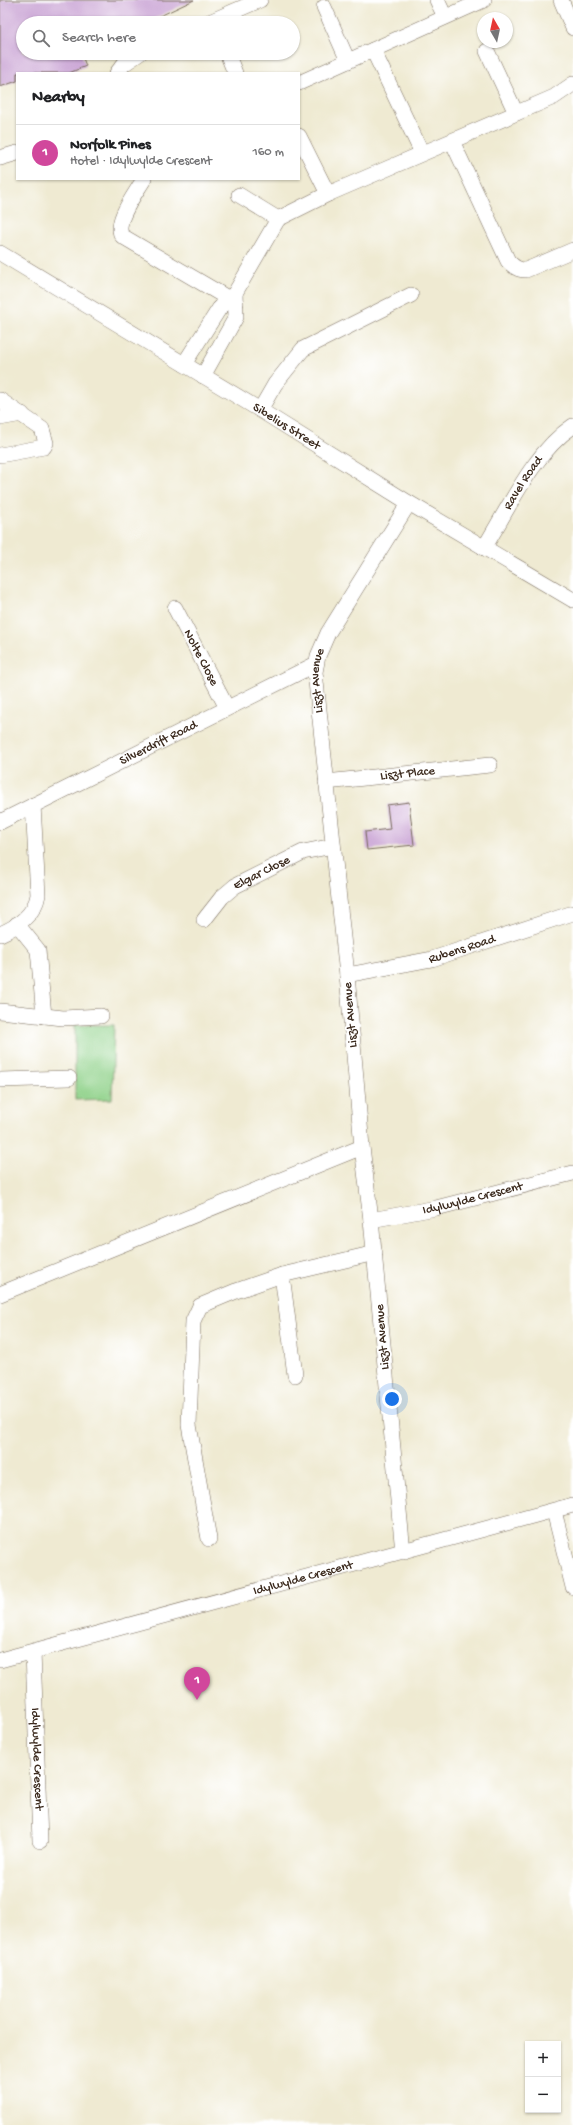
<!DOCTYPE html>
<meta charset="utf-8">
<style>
:root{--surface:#fff;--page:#f6f6f6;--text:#202124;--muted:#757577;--line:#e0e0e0;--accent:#0b8043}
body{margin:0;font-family:"Gochi Hand",sans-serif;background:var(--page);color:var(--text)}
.controls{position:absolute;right:12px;bottom:12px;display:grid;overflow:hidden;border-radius:0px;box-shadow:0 1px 3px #0004}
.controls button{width:36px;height:36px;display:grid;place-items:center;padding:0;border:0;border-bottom:1px solid var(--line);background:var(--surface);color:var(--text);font:20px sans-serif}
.compass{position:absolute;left:477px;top:12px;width:36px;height:36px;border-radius:50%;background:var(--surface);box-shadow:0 1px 3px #0004;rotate:351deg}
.you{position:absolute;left:392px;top:1399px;width:14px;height:14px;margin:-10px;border:3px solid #fff;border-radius:50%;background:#1a73e8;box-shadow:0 0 0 6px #1a73e833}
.badge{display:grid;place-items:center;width:26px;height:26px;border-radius:50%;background:var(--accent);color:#fff;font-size:13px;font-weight:700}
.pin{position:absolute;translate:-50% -33px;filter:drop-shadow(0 1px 2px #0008)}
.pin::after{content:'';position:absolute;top:21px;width:14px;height:12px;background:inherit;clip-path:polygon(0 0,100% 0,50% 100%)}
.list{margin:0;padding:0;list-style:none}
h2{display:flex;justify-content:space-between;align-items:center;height:52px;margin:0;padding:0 16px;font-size:17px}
h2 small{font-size:13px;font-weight:400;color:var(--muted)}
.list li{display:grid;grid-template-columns:26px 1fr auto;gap:12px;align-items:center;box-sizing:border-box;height:56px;padding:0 16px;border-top:1px solid var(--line)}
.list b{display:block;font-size:15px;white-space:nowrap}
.list p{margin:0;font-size:13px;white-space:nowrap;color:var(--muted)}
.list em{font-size:13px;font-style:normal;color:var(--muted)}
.icon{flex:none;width:22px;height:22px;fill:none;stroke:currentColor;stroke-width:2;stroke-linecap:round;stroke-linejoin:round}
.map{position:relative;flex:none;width:573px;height:2125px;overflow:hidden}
.search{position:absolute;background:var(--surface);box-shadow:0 1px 3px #0004;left:16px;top:16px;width:284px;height:44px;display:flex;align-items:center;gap:10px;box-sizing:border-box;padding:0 14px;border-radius:22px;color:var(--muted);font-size:15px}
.panel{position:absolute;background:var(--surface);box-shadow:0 1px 3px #0004;left:16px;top:72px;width:284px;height:108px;border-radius:0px}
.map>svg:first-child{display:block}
</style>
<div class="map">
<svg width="573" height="2125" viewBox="0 0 573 2125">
<rect width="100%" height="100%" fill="#fff"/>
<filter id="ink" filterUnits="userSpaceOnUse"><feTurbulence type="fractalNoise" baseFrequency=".025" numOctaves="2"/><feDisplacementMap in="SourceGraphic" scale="8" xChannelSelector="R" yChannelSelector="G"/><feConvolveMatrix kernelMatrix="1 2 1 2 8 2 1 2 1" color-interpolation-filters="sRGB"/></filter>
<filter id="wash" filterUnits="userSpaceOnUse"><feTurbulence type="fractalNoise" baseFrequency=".012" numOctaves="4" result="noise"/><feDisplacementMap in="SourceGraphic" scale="16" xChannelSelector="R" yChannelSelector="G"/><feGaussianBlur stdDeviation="0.9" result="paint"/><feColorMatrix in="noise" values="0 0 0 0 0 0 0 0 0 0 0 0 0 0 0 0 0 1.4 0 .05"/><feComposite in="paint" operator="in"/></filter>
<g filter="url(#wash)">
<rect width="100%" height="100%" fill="#efead2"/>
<path fill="#90d28a" stroke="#667e54" d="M75 1025H114L112 1099 75 1100Z"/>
<g id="blocks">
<path fill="#cba6d5" d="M0 0H194L145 23H23V53H81L86 66 69 73H17V81L0 87Z
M409 802 414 845 367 850 365 832 390 829 387 805Z"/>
</g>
</g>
<g filter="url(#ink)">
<use href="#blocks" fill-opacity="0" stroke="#7a6d5d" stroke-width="1"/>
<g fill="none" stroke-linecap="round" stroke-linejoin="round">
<defs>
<g id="minor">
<path d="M437 0 445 17"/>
<path d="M561 0 573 28"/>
<path d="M324 7 348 61"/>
<path d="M207 23 260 0"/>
<path d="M373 50 422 153"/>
<path d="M487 51 516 113"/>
<path d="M227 53 235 73"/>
<path d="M117 73 124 64 140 53"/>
<path d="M299 83 484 0"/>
<path d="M299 136 328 194"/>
<path d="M452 141 508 261C514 267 518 270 526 270L573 250"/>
<path d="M0 158 17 153"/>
<path d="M144 179C136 193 113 222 122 236L236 303"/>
<path d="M239 195 278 219"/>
<path id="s1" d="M0 253 260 410 409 503 573 600"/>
<path d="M184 364 219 309 235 293 278 219 328 194 554 97 573 84"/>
<path d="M203 376 236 317 235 294"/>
<path d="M0 400 42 429 46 443 44 447 0 455"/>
<path d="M260 410 275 384 303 349 411 295"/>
<path d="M0 418 22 414"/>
<path id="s2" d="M484 548C509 508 533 453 573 426"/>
<path id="s3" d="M175 608 227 708"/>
<path id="s4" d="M326 782 490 765"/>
<path id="s5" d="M0 822 316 664"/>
<path id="s6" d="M204 920 222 897 235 886 303 852 333 846"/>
<path d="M17 924 38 950 44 1016"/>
<path d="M0 934C17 927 35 914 38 895L33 805"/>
<path id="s7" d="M347 975 432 959 573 913"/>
<path d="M0 1011 63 1018 101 1016"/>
<path d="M0 1080 69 1078"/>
<path id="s8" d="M371 1220 436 1208 573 1173"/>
<path d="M282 1275 295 1375"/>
<path d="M0 1294 362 1147"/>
<path d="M554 1511 573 1587"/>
<path d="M209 1539 189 1425 193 1321 200 1306 236 1291 282 1275 375 1253"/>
<path id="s9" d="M403 1552 371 1220 362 1147 347 975 315 672 318 656 328 633 409 503"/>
<path id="s10" d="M33 1652 40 1841"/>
<path id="s11" d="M0 1660 573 1505"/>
</g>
</defs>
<use href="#minor" stroke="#7a6d5d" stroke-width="16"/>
<use href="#minor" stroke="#fff" stroke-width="15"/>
</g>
</g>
<g text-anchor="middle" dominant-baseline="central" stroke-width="3.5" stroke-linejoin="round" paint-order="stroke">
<g font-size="13" fill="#3b2a1e" stroke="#fff">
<text stroke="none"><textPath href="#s1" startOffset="335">Sibelius Street</textPath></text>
<text stroke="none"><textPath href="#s2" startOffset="76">Ravel Road</textPath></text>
<text stroke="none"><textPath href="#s3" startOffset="56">Nolte Close</textPath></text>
<text stroke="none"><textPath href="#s9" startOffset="876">Liszt Avenue</textPath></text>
<text stroke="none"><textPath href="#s5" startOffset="177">Silverdrift Road</textPath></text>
<text stroke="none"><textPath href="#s4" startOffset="82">Liszt Place</textPath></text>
<text stroke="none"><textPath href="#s6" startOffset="76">Elgar Close</textPath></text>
<text stroke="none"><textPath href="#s7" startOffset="118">Rubens Road</textPath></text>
<text transform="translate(351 1015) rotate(-95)">Liszt Avenue</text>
<text stroke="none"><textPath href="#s8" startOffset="104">Idylwylde Crescent</textPath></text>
<text transform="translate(383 1337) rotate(-95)">Liszt Avenue</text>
<text stroke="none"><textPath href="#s11" startOffset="314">Idylwylde Crescent</textPath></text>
<text stroke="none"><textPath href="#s10" startOffset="107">Idylwylde Crescent</textPath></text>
</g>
</g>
</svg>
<div class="controls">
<button>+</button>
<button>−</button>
</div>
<svg class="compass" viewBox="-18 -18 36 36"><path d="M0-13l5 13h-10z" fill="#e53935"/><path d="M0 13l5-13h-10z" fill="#757577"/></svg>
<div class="you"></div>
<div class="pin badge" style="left:197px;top:1700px;background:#d1479c">1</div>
<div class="search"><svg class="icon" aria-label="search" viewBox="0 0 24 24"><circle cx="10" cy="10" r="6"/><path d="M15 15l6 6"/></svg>Search here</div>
<section class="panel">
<h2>Nearby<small></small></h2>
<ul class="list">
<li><span class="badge" style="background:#d1479c">1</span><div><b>Norfolk Pines</b><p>Hotel · Idylwylde Crescent</p></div><em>160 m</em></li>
</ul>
</section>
</div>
